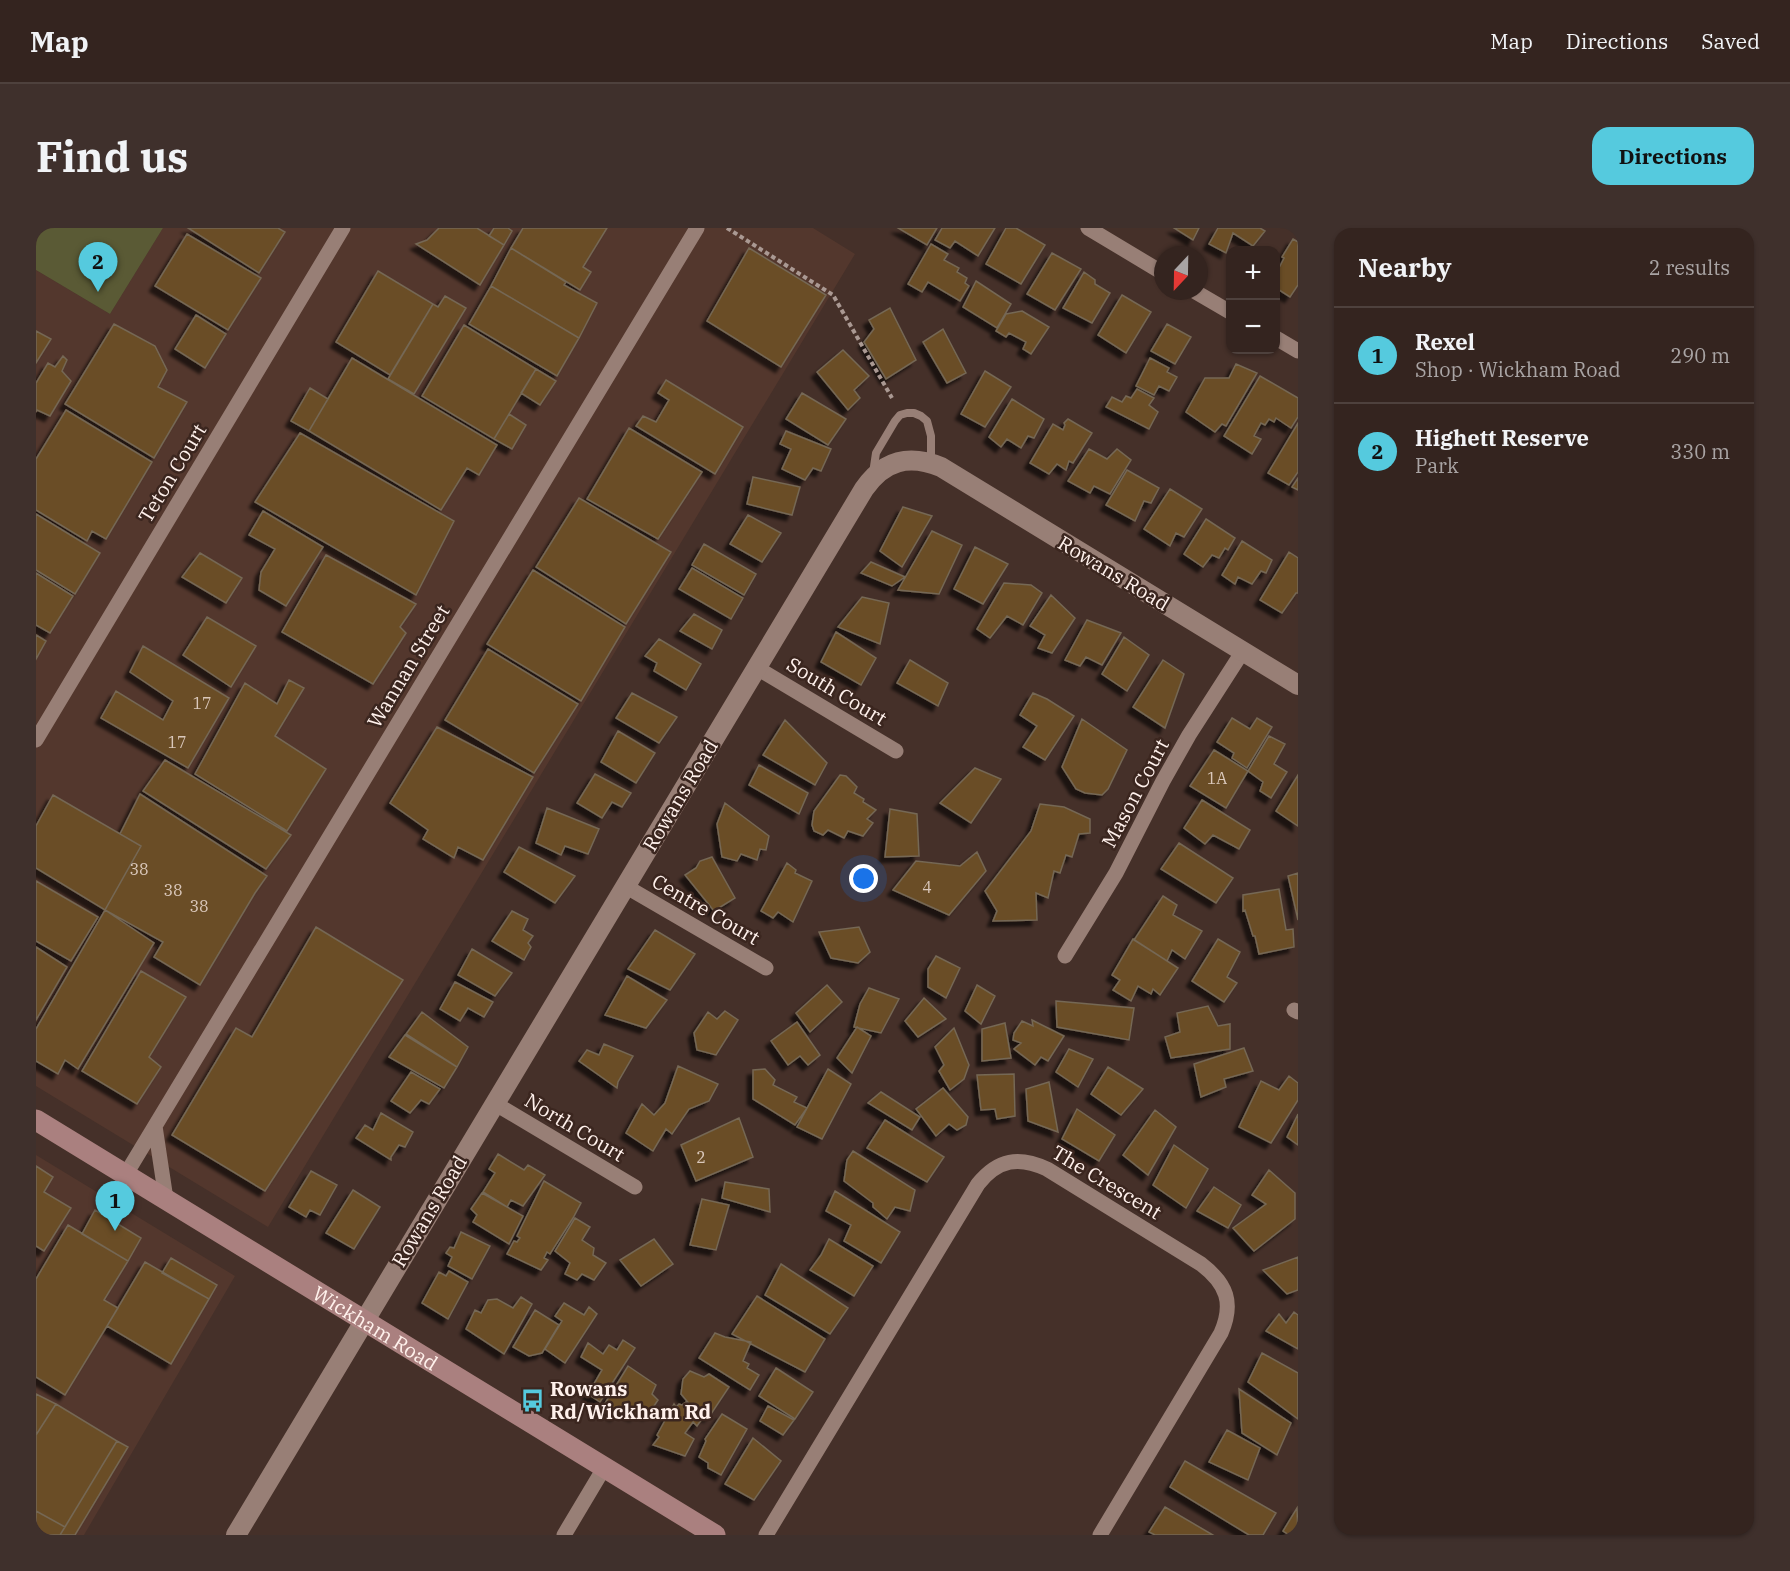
<!DOCTYPE html>
<meta charset="utf-8">
<style>
:root{--surface:#34241f;--page:#3f302c;--text:#f1f3f6;--muted:#a9a4a4;--line:#4e413d;--accent:#55cade}
body{margin:0;font-family:"IBM Plex Serif",serif;background:var(--page);color:var(--text)}
.controls{position:absolute;right:18px;top:18px;display:grid;overflow:hidden;border-radius:12px;box-shadow:0 2px 4px #0004}
.controls button{width:54px;height:54px;display:grid;place-items:center;padding:0;border:0;border-bottom:2px solid var(--line);background:var(--surface);color:var(--text);font:30px sans-serif}
.compass{position:absolute;left:1118px;top:18px;width:54px;height:54px;border-radius:50%;background:var(--surface);box-shadow:0 2px 4px #0004;rotate:202deg}
.you{position:absolute;left:828px;top:651px;width:21px;height:21px;margin:-15px;border:4px solid #fff;border-radius:50%;background:#1a73e8;box-shadow:0 0 0 9px #1a73e833}
.badge{display:grid;place-items:center;width:39px;height:39px;border-radius:50%;background:var(--accent);color:#111;font-size:20px;font-weight:700}
.pin{position:absolute;translate:-50% -50px;filter:drop-shadow(0 2px 3px #0008)}
.pin::after{content:'';position:absolute;top:32px;width:21px;height:18px;background:inherit;clip-path:polygon(0 0,100% 0,50% 100%)}
.list{margin:0;padding:0;list-style:none}
h2{display:flex;justify-content:space-between;align-items:center;height:78px;margin:0;padding:0 24px;font-size:26px}
h2 small{font-size:20px;font-weight:400;color:var(--muted)}
.list li{display:grid;grid-template-columns:39px 1fr auto;gap:18px;align-items:center;box-sizing:border-box;height:96px;padding:0 24px;border-top:2px solid var(--line)}
.list b{display:block;font-size:22px;white-space:nowrap}
.list p{margin:0;font-size:20px;white-space:nowrap;color:var(--muted)}
.list em{font-size:20px;font-style:normal;color:var(--muted)}
.map{position:relative;flex:none;width:1262px;height:1307px;overflow:hidden;border-radius:18px}
header{display:flex;align-items:center;gap:36px;box-sizing:border-box;height:84px;padding:0 30px;background:var(--surface);border-bottom:2px solid var(--line)}
header strong{font-size:28px}
nav{display:flex;gap:33px;margin-inline-start:auto;font-size:21px}
.intro{display:flex;align-items:center;justify-content:space-between;box-sizing:border-box;height:144px;padding:0 36px}
h1{margin:0;font-size:42px}
.button{padding:15px 27px;border-radius:18px;background:var(--accent);color:#111;font-size:21px;font-weight:700}
main{display:flex;gap:36px;padding:0 36px}
aside{flex:1;background:var(--surface);border-radius:18px;box-shadow:0 2px 4px #0004}
.map>svg:first-child{display:block}
</style>
<header>
<strong>Map</strong>
<nav><a>Map</a><a>Directions</a><a>Saved</a></nav>
</header>
<div class="intro"><h1>Find us</h1><a class="button">Directions</a></div>
<main>
<div class="map">
<svg width="1262" height="1307" viewBox="0 0 1262 1307">
<defs>
<filter id="shadow"><feDropShadow dx="-5.5" dy="5.5" stdDeviation="1.5" flood-color="#0009"/></filter>
</defs>
<rect width="100%" height="100%" fill="#453029"/>
<path fill="#53372d" d="M127 0H777L819 26 232 999 0 858V42L74 86Z
M0 927 199 1048 48 1307H0Z"/>
<path fill="#5a5a35" d="M0 0H127L74 86 0 42Z"/>
<path fill="#6a4e27" stroke="#756754" stroke-width="1.5" filter="url(#shadow)" d="M152 0H242L249 4 223 45Z
M403 0H441L468 17 444 57 380 16 391 12Z
M458 0H472L476 3 468 17 453 8Z
M487 0H571L547 39 555 44 544 62 475 20Z
M862 0H901L891 17Z
M906 0H959L942 28 919 13 914 20 899 12Z
M970 0H980L1009 17 985 56 950 36Z
M1138 0H1163L1157 12Z
M1182 0H1224L1229 3 1217 18 1197 5 1190 25 1173 16Z
M151 6 225 50 192 102 119 58Z
M1257 11 1262 14V57L1254 69 1240 60V36L1244 38 1248 30 1246 29Z
M895 16 912 26 908 32 923 40 921 44 931 50 929 55 933 58 924 73 892 54 886 64 872 56Z
M475 20 530 54 528 57 561 75 543 110 455 58Z
M713 20 790 67 745 139 671 93Z
M1016 25 1045 41 1019 82 991 66Z
M342 43 397 76 354 147 300 114Z
M1048 44 1059 52V56L1074 65 1056 95 1027 80Z
M940 53 975 76 961 100 927 79Z
M455 58 543 110 521 148 433 96Z
M1086 67 1115 84 1090 125 1062 107Z
M409 68 430 80 378 166 352 151 397 76 402 79Z
M854 80 880 132 850 151 828 114 838 101 833 92Z
M986 83 1013 99 995 126 987 121 990 114 973 105 970 109 960 103 970 86Z
M160 87 190 106 169 140 139 121Z
M78 96 119 118 131 142 122 159 151 174 118 230 29 176Z
M1131 96 1155 109 1139 136 1115 123Z
M428 97 500 141 458 211 386 168Z
M907 101 930 145 911 155 887 114Z
M0 103 15 111 0 135Z
M807 122 833 148 818 162 824 170 812 182 781 144Z
M27 128 31 132 26 143 35 153 14 188 1 182 0 184V155L12 135 19 139Z
M316 130 461 217 443 247 431 240 405 282 273 203Z
M1114 130 1133 140 1131 144 1141 149 1133 163 1123 158 1118 167 1100 158Z
M1200 136 1221 145 1190 198 1186 196 1179 204 1150 184 1169 150H1193Z
M500 141 520 153 504 177 485 165Z
M949 143 975 159 949 199 925 186Z
M1224 148 1262 170V189L1255 200 1240 190 1238 194 1233 191 1229 197 1225 195 1218 208 1225 211 1216 226 1188 208Z
M630 152 707 199 679 246 600 198 607 188 620 194 633 172 622 165Z
M274 160 292 171 273 203 255 193Z
M1101 161 1118 170 1113 177 1122 184 1113 201 1070 179 1076 169 1086 174 1090 168 1095 170Z
M766 165 810 191 792 217 750 191Z
M976 171 1008 191 998 210 992 208 985 220 971 211 965 219 953 209Z
M30 182 116 234 70 311 56 303 51 313 0 282V231Z
M473 186 490 197 476 221 458 211Z
M1032 191 1056 205 1037 235 1033 233 1030 242 1021 236 1013 246 994 235 1017 196 1027 202 1029 197 1028 195Z
M1262 195V244L1253 257 1232 245Z
M593 200 666 244 622 311 551 271Z
M750 203 795 221 785 243 777 240 769 252 746 241 755 221 744 216Z
M264 205 418 293 380 367 219 274Z
M1053 221 1071 231 1081 221 1095 232 1074 266 1058 258 1054 265 1032 253Z
M1091 242 1123 260 1115 275 1108 273 1099 293 1070 277Z
M717 249 764 259 756 287 711 276Z
M1262 250V262L1256 259Z
M1134 261 1166 281 1148 309 1140 305 1134 318 1108 301Z
M543 270 635 324 590 396 500 339Z
M867 279 896 288 866 339 844 323Z
M227 283 287 319 250 378 223 362 225 344 239 321 213 307Z
M0 286 64 325 39 366 0 342Z
M712 287 745 305 726 334 694 316Z
M1170 291 1199 310 1192 322 1189 320 1183 330 1176 327 1167 339 1148 326Z
M896 303 926 317 903 366 862 362Z
M1206 313 1236 332 1230 345 1225 343 1216 356 1202 349 1199 356 1186 347Z
M668 316 720 346 708 367 656 337Z
M939 319 972 336 947 376 918 361Z
M1253 324 1262 330V365H1260L1246 385 1224 372Z
M164 325 206 350 190 375 146 349Z
M290 327 380 376 364 399 370 405 337 456 246 404Z
M835 334 869 349 856 358 825 345Z
M656 340 707 370 695 391 643 361Z
M497 342 589 399 545 473 451 416Z
M0 345 37 368 14 405 0 397Z
M968 355 995 357 1006 365 987 397 971 388 954 410 941 401Z
M1015 367 1039 390 1016 425 1002 420 1009 407 994 398Z
M826 369 853 375 844 416 802 399Z
M658 386 686 402 676 421 644 403Z
M171 389 220 418 195 459 147 427Z
M1051 392 1085 405 1066 437 1050 429 1044 438 1029 432Z
M800 404 840 430 825 457 785 434Z
M0 407 10 413 0 431Z
M1088 409 1113 427 1091 463 1066 446Z
M623 411 665 436 650 462 618 443 621 435 609 428Z
M107 418 193 470 152 540 65 490 80 463 127 492 137 473 94 444Z
M452 421 542 476 498 545 409 492Z
M874 432 912 455 902 478 861 455Z
M1127 432 1148 446 1129 500 1097 479Z
M253 452 268 460 239 508 290 541 251 603 159 546 209 455 241 476Z
M596 465 641 489 623 515 580 490Z
M997 465 1011 471 1038 488 1009 532 987 519 1001 498 984 487Z
M1196 490 1214 501 1221 490 1236 499 1211 540 1196 530 1198 525 1181 514Z
M1046 491 1091 522 1072 561 1066 567 1049 565 1040 561 1026 539Z
M749 492 791 535 779 557 727 527Z
M401 499 497 549 447 632 422 619 418 630 387 611 392 602 354 575Z
M582 503 619 525 600 555 565 534Z
M1233 508 1249 516 1238 536 1251 544 1235 570 1224 563 1227 554 1212 543Z
M1178 522 1212 543 1190 580 1154 558Z
M129 532 255 607 230 641 107 563Z
M723 537 772 565 763 586 713 557Z
M939 540 965 551 935 595 904 575Z
M559 546 595 565 586 579 576 574 566 590 541 575Z
M804 547 810 548 821 559 818 565 828 571 827 574 840 582 831 591 837 595 827 608 812 603 808 610 792 602 787 607 778 603 776 597 778 583Z
M1262 547V598L1240 583Z
M104 566 231 648 219 665 164 757 118 729 127 714 69 682 105 618 84 606Z
M17 567 105 618 69 682 0 640V598Z
M1166 572 1214 602 1203 621 1177 607 1169 616 1148 600Z
M689 575 733 608 730 622 724 621 721 632 705 626 701 633 686 629 681 596Z
M1004 576 1028 579 1054 591V605L1043 606 1036 629 1030 627 1024 645 1018 643 1012 670 1000 665 1001 692 957 693 961 683 949 663 995 603Z
M511 580 563 601 552 626 529 618 525 627 500 615Z
M854 581 881 586 883 628 849 629Z
M1143 615 1197 650 1180 675 1125 641Z
M483 619 539 648 519 675 468 644Z
M941 624 950 643 913 687 857 662 880 633 924 638Z
M676 629 699 670 678 683 649 647 660 640 664 633Z
M751 635 760 642 759 645 776 653 757 694 742 684 737 690 725 683Z
M1262 645V692L1252 648Z
M0 653 62 689 35 733 0 713Z
M1243 661 1250 702 1257 701 1258 719 1223 726 1219 708H1217L1209 682 1207 683V667Z
M1127 668 1141 677 1137 687 1166 703 1149 731 1136 722 1131 733 1098 712Z
M69 682 118 715 42 841 29 832 22 846 0 833V801Z
M476 683 492 691 487 702 497 708 492 715 495 719 488 732 456 713Z
M280 699 367 752 229 963 136 907 200 800 216 809Z
M823 699 834 724 822 735 795 730 783 704Z
M619 702 659 726 634 762 592 741Z
M1097 711 1142 740 1124 767 1117 761 1115 766 1102 758 1095 773 1077 762 1084 752 1076 747Z
M1182 711 1204 724 1191 749 1201 755 1188 774 1156 753Z
M0 719 31 739 0 792Z
M436 721 476 745 459 768 422 747Z
M900 728 924 740 910 770 892 759V741Z
M105 743 150 769 113 829 125 839 101 876 46 843Z
M591 748 631 772 610 800 569 787Z
M419 754 457 774 448 789 432 780 424 793 404 781Z
M791 757 806 774 774 804 760 785Z
M941 757 959 768 945 796 929 783Z
M833 760 863 771 845 805 818 799 824 776Z
M888 770 910 791 882 809 869 793Z
M1020 773 1098 780 1093 812 1021 799Z
M1172 778 1182 798 1194 796V821L1135 830 1129 809 1144 804 1141 785Z
M689 783 702 792 680 827 661 822 658 805 672 784 681 791Z
M386 784 432 819 421 839 370 806Z
M996 792 1028 808 1012 833 1005 829 999 837 978 821 985 815 977 812 978 805 986 793 997 798Z
M761 794 784 827 772 837 764 828 752 837 735 813Z
M969 795 975 830 946 833V801Z
M821 799 835 808 816 845 801 830Z
M918 800 933 837 928 851 914 862 903 843 908 837 899 819Z
M369 807 421 839 408 860 353 829Z
M568 816 597 828 582 854 581 860 543 833 551 822 563 827Z
M1208 820 1217 843 1188 851 1190 859 1165 869 1158 836Z
M1033 821 1057 831 1042 859 1020 844Z
M642 838 682 856 673 873 653 881 636 906 630 901 617 923 590 905 606 876 618 887 629 875Z
M1072 839 1107 861 1085 887 1055 866Z
M729 841 739 852 737 857 761 869 758 874 771 880 759 897 717 871V842Z
M792 841 815 856 786 911 761 899Z
M375 844 404 861 393 876 385 872 374 885 355 873Z
M978 846 979 888 961 891 959 881 945 882 941 847Z
M1253 848 1262 855V872L1235 915 1203 899 1225 853 1243 862Z
M1013 854 1022 904 992 893 990 861Z
M907 860 932 889 930 897 921 902 913 896 900 908 880 881Z
M845 864 884 889 876 902 832 875Z
M1041 881 1079 907 1063 933 1026 911Z
M1119 882 1140 899 1112 947 1087 927Z
M345 885 377 904 369 919 363 917 355 929V932L320 910 329 897 337 902Z
M1262 886V917L1251 909Z
M703 890 717 929 660 953 645 917Z
M849 892 908 929 891 954 831 920Z
M1138 917 1172 941 1150 980 1117 957Z
M817 923 879 962 874 983 859 979 851 991 837 979V975L808 953 811 932Z
M462 926 488 942 492 937 509 947 487 978 475 972 471 979 447 964 459 945 453 941Z
M0 938 17 949 8 964 35 980 8 1023 0 1018Z
M1233 942 1259 965V991L1218 1023 1197 1000 1230 976 1216 967Z
M275 943 301 957 284 987 274 982 270 989 253 979Z
M508 953 545 975 537 990 514 1026 511 1024 508 1030 512 1032 505 1042 471 1026 478 1013 481 1014 484 1010 481 1008Z
M689 954 733 961 734 984 686 970Z
M1178 959 1205 977 1192 1000 1161 983Z
M317 962 344 979 318 1021 290 1005Z
M799 963 864 1004 845 1035 808 1013 815 997 790 983Z
M446 965 487 988 473 1016 437 994 441 987 435 981Z
M666 971 693 977 680 1022 654 1017Z
M59 982 105 1010 92 1033 46 1006Z
M539 990 554 999 546 1012 558 1020 557 1027 570 1035 558 1052 546 1046 541 1052 529 1046 534 1035 519 1023Z
M32 997 92 1033 68 1072 82 1080 29 1167 0 1149V1051Z
M425 1004 454 1018 436 1051 412 1038 416 1029 410 1025 414 1019 418 1020Z
M618 1011 637 1036 605 1058 584 1032Z
M793 1011 837 1038 818 1068 774 1042 785 1027Z
M1262 1029V1062L1251 1066 1227 1042Z
M135 1030 181 1057 173 1071 126 1045Z
M109 1034 173 1071 135 1136 71 1098Z
M745 1036 812 1080 794 1106 729 1067Z
M413 1043 432 1054 412 1091 386 1075 403 1044 410 1048Z
M721 1068 789 1111 769 1144 696 1106Z
M485 1069 496 1076 468 1126 430 1101 439 1082 445 1085 452 1072 461 1071 477 1080Z
M528 1075 548 1087 553 1079 561 1086 529 1135 509 1121 526 1093 519 1088Z
M499 1082 523 1097 506 1125 493 1128 477 1119Z
M1258 1084 1262 1087V1121L1230 1103 1243 1086 1250 1095Z
M679 1105 689 1109 715 1114 707 1133 713 1136 711 1140 723 1147 714 1162 663 1130Z
M587 1112 599 1120 564 1174 552 1166 566 1142 545 1129 552 1115 567 1126 573 1117 581 1122Z
M1226 1125 1262 1145V1191L1212 1154Z
M592 1138 620 1157 616 1166 622 1172 612 1187 602 1181 599 1188 585 1181 579 1188 568 1177Z
M740 1140 777 1164 759 1191 723 1168Z
M654 1143 668 1149 673 1146 693 1159 673 1189 655 1178 645 1166 647 1151Z
M1203 1161 1255 1195 1241 1227 1206 1205Z
M0 1166 20 1176 0 1207Z
M650 1174 668 1188 661 1198 657 1194 649 1205 658 1211 649 1228 617 1217 623 1209 621 1207 638 1176 640 1179 643 1176 646 1177Z
M20 1176 81 1213 29 1299 0 1283V1207Z
M732 1178 758 1192 747 1207 724 1193Z
M686 1186 711 1201 685 1247 672 1240V1235L663 1229 670 1213 669 1211Z
M1191 1202 1224 1220 1212 1252 1173 1234Z
M717 1210 745 1233 718 1272 689 1256Z
M81 1213 92 1219 39 1307H24Z
M1149 1233 1240 1285 1227 1307H1213L1134 1259Z
M1129 1279 1177 1307H1119L1113 1304Z
M1261 1280 1262 1307H1253L1247 1303Z
M0 1283 29 1299 24 1307H0Z"/>
<g fill="none" stroke-linecap="round" stroke-linejoin="round">
<path stroke="#aa9993" stroke-width="4" stroke-dasharray="4.5 3" stroke-linecap="butt" d="M691 0 797 67 856 170"/>
<path stroke="#987f76" stroke-width="8" d="M837 245 840 225 859 193 864 187 871 185H878L885 188 891 193 895 208V233"/>
<path stroke="#987f76" stroke-width="15" d="M1052 0 1127 45
M1158 63 1194 84
M1240 110 1262 123
M721 440 860 523
M0 512 307 0
M589 658 730 740
M1029 728 1080 645 1127 553 1153 507 1207 423
M1258 782 1262 784
M458 875 599 959
M119 898 130 971
M90 946 661 0
M528 1307 568 1240
M730 1307 942 956C962 931 983 928 1011 941L1165 1036C1191 1056 1198 1075 1185 1105L1064 1307"/>
<path stroke="#987f76" stroke-width="20" d="M200 1307 828 261C848 232 873 226 905 239L1262 457"/>
<path stroke="#aa807f" stroke-width="21" id="s1" d="M0 892 679 1307"/>
</g>
<defs>
<symbol id="bus-bare" viewBox="-9 -9 18 18"><path d="M-5-6H5V4H4V6H2V4H-2V6H-4V4H-5ZM-3.5-4V0h7V-4ZM-3.5 1.2v1.5H-2V1.2ZM2 1.2v1.5H3.5V1.2Z" fill="#55cade" stroke="#3b261f" stroke-width="2.5" paint-order="stroke"/></symbol>
</defs>
<g fill-rule="evenodd">
<use href="#bus-bare" x="480" y="1156" width="33" height="33"/>
</g>
<g text-anchor="middle" dominant-baseline="central" stroke-width="5" stroke-linejoin="round" paint-order="stroke">
<g font-size="16" fill="#dac8bb">
<text x="166" y="475">17</text>
<text x="141" y="514">17</text>
<text x="1181" y="550">1A</text>
<text x="103" y="641">38</text>
<text x="891" y="659">4</text>
<text x="137" y="662">38</text>
<text x="163" y="678">38</text>
<text x="665" y="929">2</text>
</g>
<g font-size="20" fill="#fff1ec" stroke="#3b261f">
<text transform="translate(136 245) rotate(-59)">Teton Court</text>
<text transform="translate(1078 345) rotate(31)">Rowans Road</text>
<text transform="translate(372 438) rotate(-59)">Wannan Street</text>
<text transform="translate(801 463) rotate(31)">South Court</text>
<text transform="translate(1099 565) rotate(-62)">Mason Court</text>
<text transform="translate(644 567) rotate(-59)">Rowans Road</text>
<text transform="translate(670 681) rotate(30)">Centre Court</text>
<text transform="translate(539 899) rotate(31)">North Court</text>
<text transform="translate(1071 954) rotate(31)">The Crescent</text>
<text transform="translate(393 983) rotate(-59)">Rowans Road</text>
<text stroke="none"><textPath href="#s1" startOffset="398">Wickham Road</textPath></text>
</g>
<g font-size="20" font-weight="bold" fill="#fff1ec" stroke="#3b261f" text-anchor="start">
<text x="514" y="1160">Rowans<tspan x="514" dy="23">Rd/Wickham Rd</tspan></text>
</g>
</g>
</svg>
<div class="controls">
<button>+</button>
<button>−</button>
</div>
<svg class="compass" viewBox="-18 -18 36 36"><path d="M0-13l5 13h-10z" fill="#e53935"/><path d="M0 13l5-13h-10z" fill="#a9a4a4"/></svg>
<div class="you"></div>
<div class="pin badge" style="left:79px;top:1003px">1</div>
<div class="pin badge" style="left:62px;top:64px">2</div>
</div>
<aside>
<h2>Nearby<small>2 results</small></h2>
<ul class="list">
<li><span class="badge">1</span><div><b>Rexel</b><p>Shop · Wickham Road</p></div><em>290 m</em></li>
<li><span class="badge">2</span><div><b>Highett Reserve</b><p>Park</p></div><em>330 m</em></li>
</ul>
</aside>
</main>
